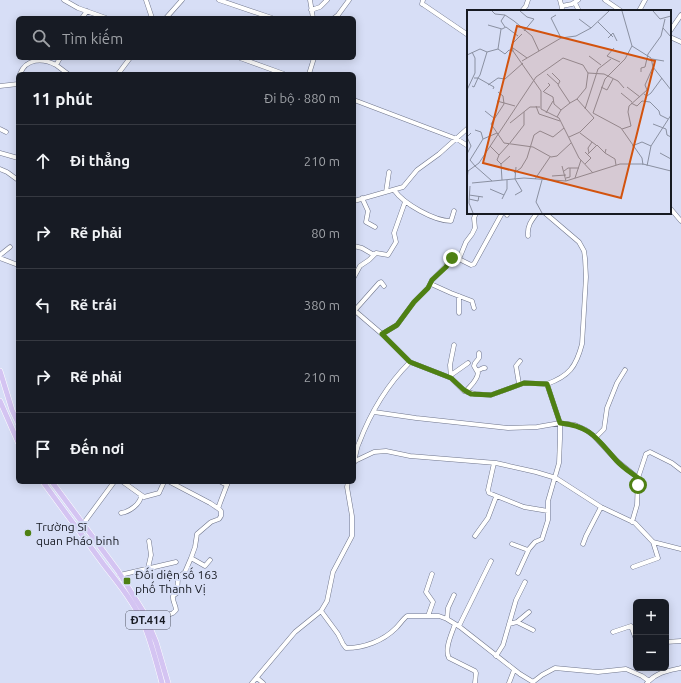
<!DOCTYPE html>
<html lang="vi">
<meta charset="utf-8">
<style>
:root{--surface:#171b24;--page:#242831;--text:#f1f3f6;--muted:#9ea1a6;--line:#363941}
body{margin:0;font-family:Ubuntu,sans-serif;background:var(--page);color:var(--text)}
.controls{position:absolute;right:12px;bottom:12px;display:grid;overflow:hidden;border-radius:6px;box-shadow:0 2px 10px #0003}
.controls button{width:36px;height:36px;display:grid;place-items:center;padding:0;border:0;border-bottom:1px solid var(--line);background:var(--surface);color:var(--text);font:20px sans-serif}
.stop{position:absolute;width:12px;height:12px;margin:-9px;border:3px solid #4e8013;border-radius:50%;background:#fff}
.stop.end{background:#4e8013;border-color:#fff;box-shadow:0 1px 4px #0008}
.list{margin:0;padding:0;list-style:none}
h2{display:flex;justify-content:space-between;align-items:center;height:52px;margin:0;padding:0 16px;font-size:17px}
h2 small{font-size:13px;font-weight:400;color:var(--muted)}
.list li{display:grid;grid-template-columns:26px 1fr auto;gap:12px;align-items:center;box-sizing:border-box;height:72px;padding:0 16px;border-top:1px solid var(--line)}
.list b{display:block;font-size:15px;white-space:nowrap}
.list em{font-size:13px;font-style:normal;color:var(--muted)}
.icon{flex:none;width:22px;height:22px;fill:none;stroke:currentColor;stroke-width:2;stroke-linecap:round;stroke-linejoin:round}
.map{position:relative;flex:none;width:681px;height:683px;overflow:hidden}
.search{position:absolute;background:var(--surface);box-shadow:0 2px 10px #0003;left:16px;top:16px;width:340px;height:44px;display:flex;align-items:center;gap:10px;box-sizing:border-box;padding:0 14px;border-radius:6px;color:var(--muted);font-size:15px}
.panel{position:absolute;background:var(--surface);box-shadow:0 2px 10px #0003;left:16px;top:72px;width:340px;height:412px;border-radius:6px}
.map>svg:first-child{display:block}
</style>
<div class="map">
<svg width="681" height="683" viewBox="0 0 681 683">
<rect width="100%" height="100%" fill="#d7def6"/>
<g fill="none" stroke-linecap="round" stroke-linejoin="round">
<defs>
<path id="minor" d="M64 0 78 8 106 18
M146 0 152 18
M219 0 272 18
M310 0 313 18
M423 0 422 4 424 5 468 35
M560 0 562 8 561 11
M605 0 621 11
M575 3 579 11
M562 6 572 4 578 0
M311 10 320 7 327 0
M522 11 526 6 528 0
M639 11 645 0
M82 18 87 11
M166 18 182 0
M334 18 338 15 349 0
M670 31 681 15
M670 37 681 42
M240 58 284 74
M56 65 68 74
M20 74C26 58 43 58 56 65L60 58
M118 74 130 58
M309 74 314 58
M0 86 18 84
M354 100 457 139 468 146
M0 129 6 132
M0 153 18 158
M0 169 7 172 18 180
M394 190C404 204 434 221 451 221L454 211
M386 192 389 172
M362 198 368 211 366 222 375 227
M354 201 403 187 417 170 439 154 468 128
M670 208 681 221
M545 213 579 242 584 251 585 258 586 277 582 344C576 367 569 376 547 384
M507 215V213
M528 236C527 226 531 221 537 213
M354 246 362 248 374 255
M0 255 10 247
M0 258 18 265
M459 259 466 242 472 234 475 228 474 218 476 213
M354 277 360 266 369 260 376 253 388 255 396 242 394 233 405 202
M431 284 451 293 472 301 474 308
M459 296V313
M354 310 382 334 397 325 414 302 428 288 432 280 445 267 452 258 454 257 459 259 471 265 474 264 501 215
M355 310 379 283 381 282 384 286
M410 362 451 378 464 391 475 394 491 395 524 383 547 384 560 423V439L559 463 548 501V520L542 539 535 542 529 549 518 573
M477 371 483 368H485
M451 375 468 363
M451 378 450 365 454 345
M519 384 516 366 520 361
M466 391C471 385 477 381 478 373L474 366 475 363 479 358V353
M374 412 416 418 508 428 537 427 560 423 575 425 586 430 594 436 617 461 638 478
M596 437 604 429 607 408 617 383 625 370
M354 461C356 456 356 449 359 443 370 414 388 384 410 362L382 334
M354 463 355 461 374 452 386 451 410 456 496 463 536 472 556 478 601 507 635 523 653 542 681 549
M494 463 488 490 489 493 524 507 548 511
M123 482 144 497 159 493 164 482
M170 482 210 503 219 509 221 511V516L219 519 211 522 197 534 195 547 191 558 205 566 210 560
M221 482 227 485
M216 507 219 506 220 503 228 482
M121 513C129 512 141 504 141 495
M632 522 637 505 638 478 646 454 650 452 672 463 681 470
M83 524 114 482
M475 536 488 518 496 497
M512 544 528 550
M583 544 586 536 601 507
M633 567 658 558 653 542
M148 568 151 555 149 541
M120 575 176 562
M321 611 338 634 343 644 346 648C364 648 383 641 396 628 400 624 403 619 407 616H439L447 619 460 627 520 674 533 682 542 675 555 668 598 672 626 669 642 676 649 681
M428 616 433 602 426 592 432 574
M447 619 448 608 454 595
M517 622 533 630
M149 623 173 613 176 610C176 605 172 601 173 596L177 593 178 578 185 572 191 558
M455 624C452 633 444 649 449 658L475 671 476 673 475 683
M509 624 517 622 529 612
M459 626 491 561
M613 632 631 626 636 639
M666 642 681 641
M496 656 503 645 516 600 525 582
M257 678 263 683
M252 683 295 632 321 611 327 601 333 572 352 536V516L347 487 348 482
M509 683 514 670
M647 683C657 672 667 671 681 668"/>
<path id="major" d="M0 371 12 410 18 423
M0 401 18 442
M43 482 104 565C119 584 135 604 145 627 152 645 157 664 162 683
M52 482 118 571 143 611 156 642 168 683"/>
</defs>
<use href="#minor" stroke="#6f758b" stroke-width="5"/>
<use href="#major" stroke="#fff" stroke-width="6"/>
<use href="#minor" stroke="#fff" stroke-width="4"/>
<use href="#major" stroke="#d4c4f2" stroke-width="5"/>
</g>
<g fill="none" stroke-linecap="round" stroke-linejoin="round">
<path stroke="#4e8013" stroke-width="5" d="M452 258 446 267 432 280 428 288 414 302 397 325 382 334 410 362 451 378 464 390 471 394 491 395 524 383 547 384 560 423C591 426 597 439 616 460 622 467 630 472 638 478V485"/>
</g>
<g fill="#4e8013" stroke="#d7def6" stroke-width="1.5">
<circle cx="28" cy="533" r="4"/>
<rect x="123" y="577" width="8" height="8" rx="2"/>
</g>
<g text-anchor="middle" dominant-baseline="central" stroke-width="4" stroke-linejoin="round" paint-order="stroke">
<rect fill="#d7def6" stroke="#515562" stroke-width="1" x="126" y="611" width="44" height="18" rx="3"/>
<g font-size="11" font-weight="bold" fill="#171a22">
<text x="148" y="620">ĐT.414</text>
</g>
<g font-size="12" fill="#171a22" stroke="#d7def6" text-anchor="start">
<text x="36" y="526">Trường Sĩ<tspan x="36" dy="14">quan Pháo binh</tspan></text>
<text x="135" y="574">Đối diện số 163<tspan x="135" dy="14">phố Thanh Vị</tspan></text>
</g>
</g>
<g transform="translate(467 10)">
<rect width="204" height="204" fill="#d7def6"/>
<path fill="none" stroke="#8a90a1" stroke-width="1" d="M25 1 28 4 38 5 47 11 65 26 72 41M53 1 60 7 67 9 57 21M155 1 165 36 184 48 186 57 204 80M186 1 193 9 204 6M38 5 34 11 38 17M89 5 84 8 94 28M112 9 124 18M131 12 146 27M21 15 35 19 39 17 51 26M196 18 204 27M141 28 146 23 150 31M165 36 158 49 138 69 126 103 154 118 175 148 176 155M46 38 60 48M147 38 140 46 153 52M31 39 34 19M46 41 45 34 55 24M0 45 13 39 20 42 31 39 38 44 42 40 46 41 74 81V99L92 108 112 148 126 163M122 46 134 55M185 49 197 51M55 51 94 28 109 26 124 18 142 1M174 62V58L178 57 181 44 194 26 198 9M85 63 93 71 91 75 103 93 94 100 90 107M80 64 91 74M7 68H11L13 65 20 42M21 75 31 68 38 69 56 53M5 76 7 77 11 68 27 77 26 79M134 77 140 80 146 69M160 77 173 87M0 80 8 63V48L5 42M31 82 36 86 37 94 24 114 37 133 66 137 84 147 90 146 104 133M76 82 83 75 81 73M77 82 86 87 87 94 94 100M154 83 165 92M177 84 180 86 184 83 195 68M110 89 119 78 121 63 137 64 151 71 157 78M30 91 48 96M164 93 170 96 175 91 183 92 192 101 193 105 201 109M69 96 72 104 93 111M118 99 131 59 144 49M18 101 28 109M79 103 86 91M43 113 63 97H73M186 114 199 119 200 125 204 127M155 119 164 116 161 102 162 96 180 80 178 75 186 57M8 120 14 122 16 129 30 123M113 123 129 135M102 127 113 122 127 108 110 89 103 93M43 133 57 115V102M23 136 32 145 30 150 34 154 35 170M165 136 175 132 184 136M122 143 121 138 125 132M138 143 148 149 149 155M193 143 204 149M0 144 4 136 0 127 4 123M121 144 130 135 138 143 139 139M32 145 42 134M34 154 43 146M118 154 124 148 118 142M8 156 3 150 16 129M8 156 25 171M95 156 99 171M180 156 184 136 204 105M97 161 101 158H112M47 163 54 158 60 148 67 125 73 121 86 127 97 118M85 166 99 165M99 168 103 167V158M108 168 114 150M68 169 83 147M0 170 1 161 12 153 69 67 96 48 116 55 121 63M5 173 57 168 99 171 153 154H176L204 161M3 176 2 193 6 203M23 179 37 185M2 185 16 187M48 185 55 181 48 169 49 157M2 189 11 191 12 186M35 189 40 179V170M75 203 69 192 75 170"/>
<path fill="#d3530e" fill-opacity="0.15" stroke="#d3530e" stroke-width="2" d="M50 16 188 51 154 188 16 153Z"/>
<rect width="204" height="204" fill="none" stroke="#171a22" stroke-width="2"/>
</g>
</svg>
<div class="controls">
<button>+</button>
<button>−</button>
</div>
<div class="stop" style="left:638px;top:485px"></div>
<div class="stop end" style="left:452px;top:258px"></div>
<div class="search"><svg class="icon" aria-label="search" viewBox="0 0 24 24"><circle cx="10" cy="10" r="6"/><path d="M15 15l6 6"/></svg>Tìm kiếm</div>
<section class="panel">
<h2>11 phút<small>Đi bộ · 880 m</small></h2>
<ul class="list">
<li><svg class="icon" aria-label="ahead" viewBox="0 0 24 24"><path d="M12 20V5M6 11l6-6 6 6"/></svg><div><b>Đi thẳng</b></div><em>210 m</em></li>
<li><svg class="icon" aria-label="right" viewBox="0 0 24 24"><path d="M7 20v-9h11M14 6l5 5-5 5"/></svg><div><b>Rẽ phải</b></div><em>80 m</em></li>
<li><svg class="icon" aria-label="left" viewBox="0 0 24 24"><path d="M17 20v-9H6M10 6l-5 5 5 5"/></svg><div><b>Rẽ trái</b></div><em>380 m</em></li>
<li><svg class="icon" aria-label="right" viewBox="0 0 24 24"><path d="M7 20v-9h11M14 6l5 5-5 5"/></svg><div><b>Rẽ phải</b></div><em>210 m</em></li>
<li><svg class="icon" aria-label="arrive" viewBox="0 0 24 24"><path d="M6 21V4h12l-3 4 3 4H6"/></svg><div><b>Đến nơi</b></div></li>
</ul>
</section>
</div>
